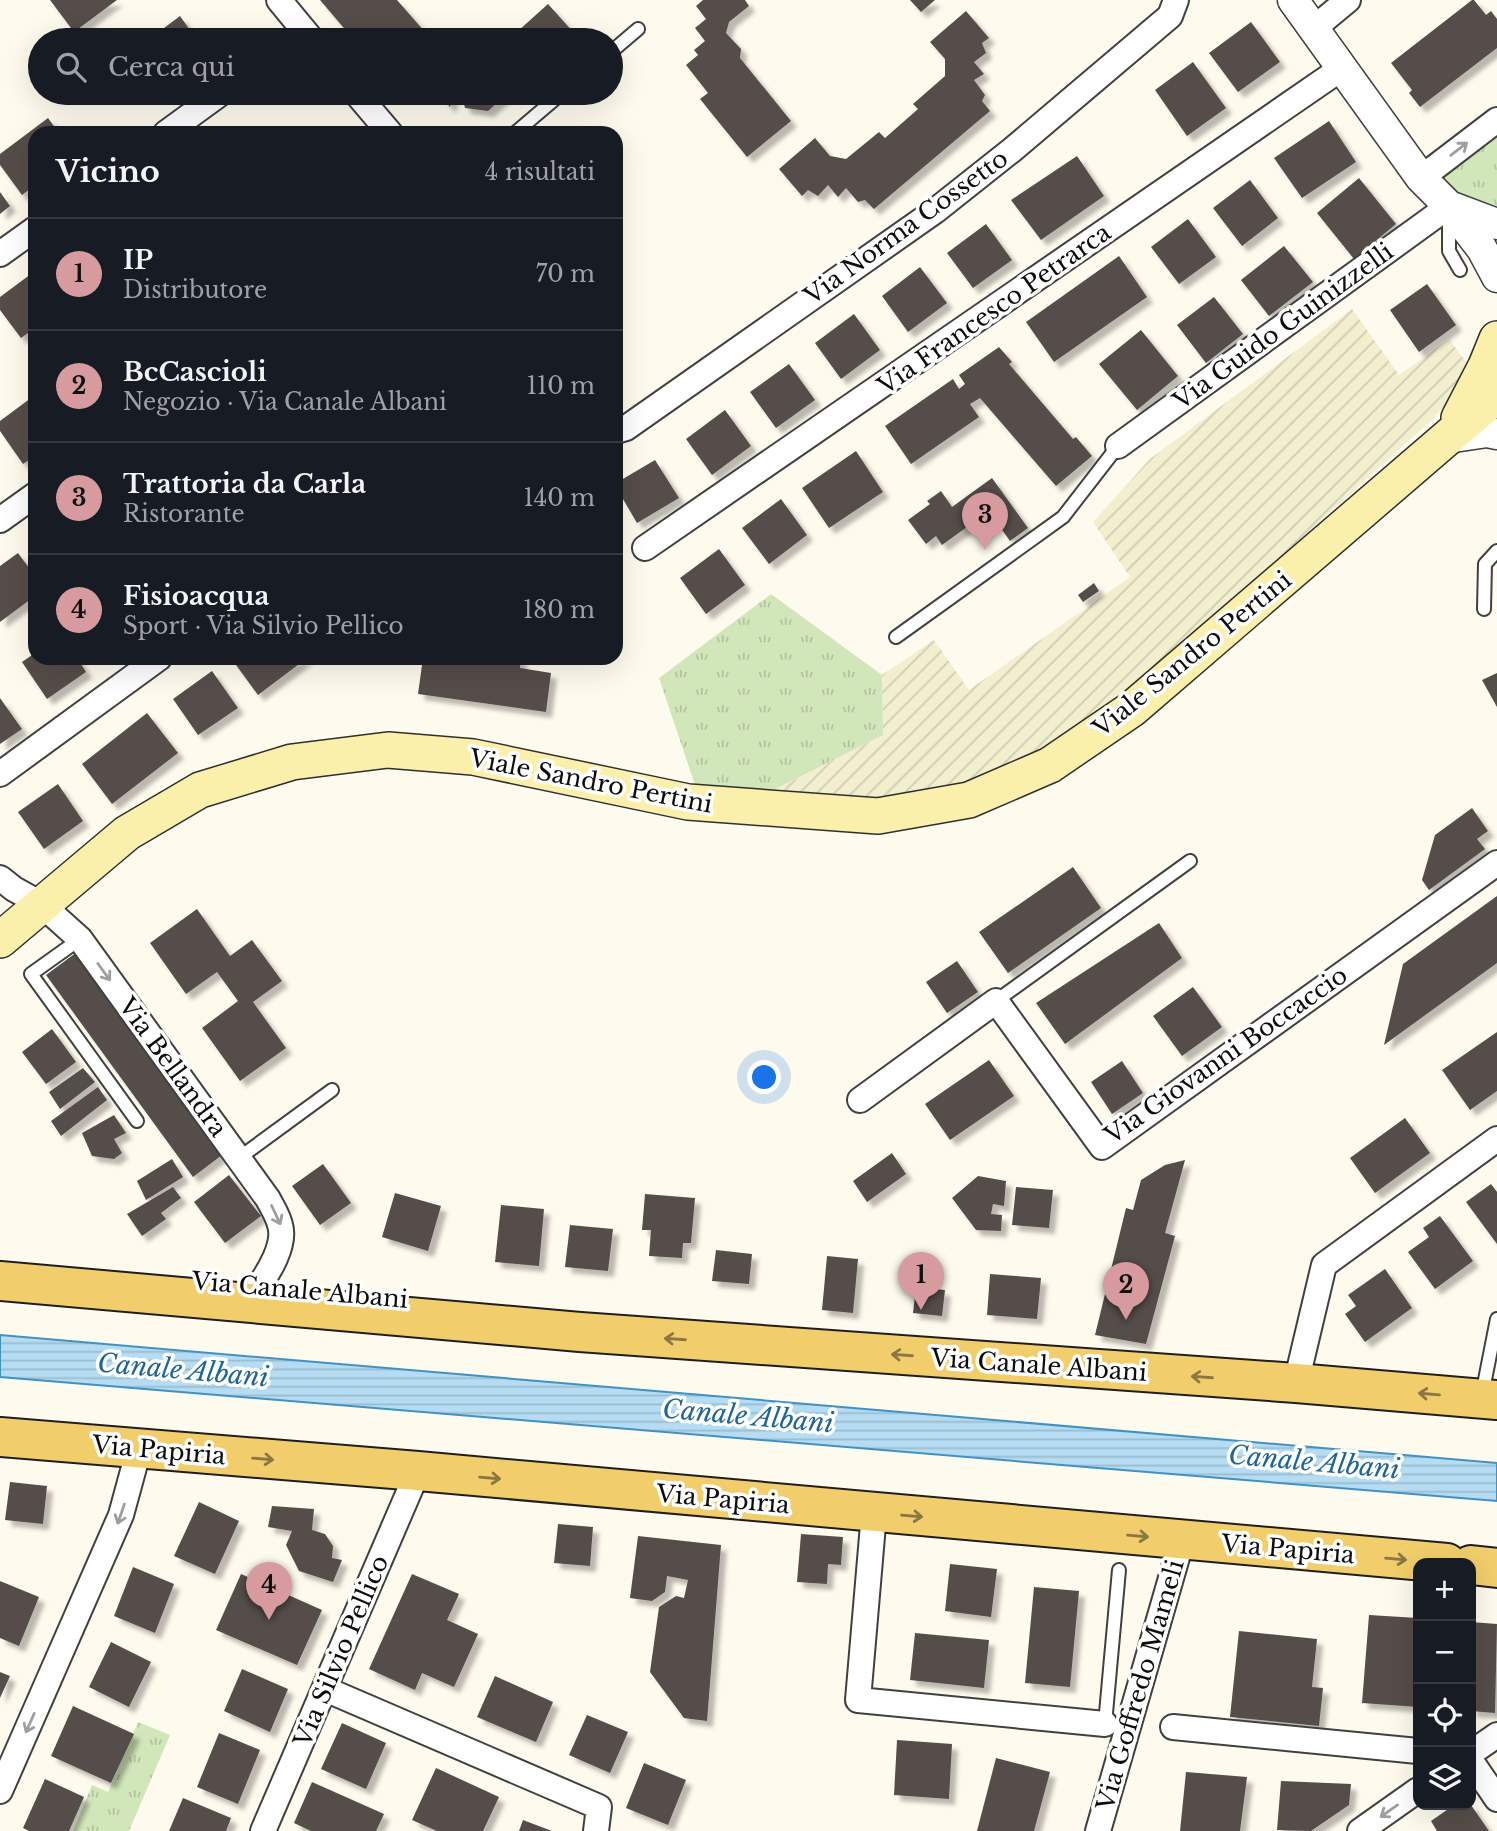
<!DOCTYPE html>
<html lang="it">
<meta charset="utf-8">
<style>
:root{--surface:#171b24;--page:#242831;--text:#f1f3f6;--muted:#9ea1a6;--line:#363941;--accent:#d69a9f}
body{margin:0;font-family:"Libre Baskerville",serif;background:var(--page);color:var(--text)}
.controls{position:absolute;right:21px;bottom:21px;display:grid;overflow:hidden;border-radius:14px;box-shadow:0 7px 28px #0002}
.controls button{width:63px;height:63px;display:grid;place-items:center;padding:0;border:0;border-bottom:2px solid var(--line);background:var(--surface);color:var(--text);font:35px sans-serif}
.you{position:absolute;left:765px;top:1078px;width:24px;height:24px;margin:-18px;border:5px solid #fff;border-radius:50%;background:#1a73e8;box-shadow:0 0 0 10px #1a73e833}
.badge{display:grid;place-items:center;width:46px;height:46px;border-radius:50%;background:var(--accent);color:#111;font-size:23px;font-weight:700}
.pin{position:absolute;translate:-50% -58px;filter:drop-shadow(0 2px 4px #0008)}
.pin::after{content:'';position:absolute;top:37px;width:24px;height:21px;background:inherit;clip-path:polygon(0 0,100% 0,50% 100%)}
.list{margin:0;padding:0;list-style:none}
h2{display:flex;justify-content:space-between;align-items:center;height:91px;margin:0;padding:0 28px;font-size:30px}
h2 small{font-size:23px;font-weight:400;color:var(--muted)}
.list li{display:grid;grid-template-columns:46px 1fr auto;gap:21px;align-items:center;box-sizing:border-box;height:112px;padding:0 28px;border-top:2px solid var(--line)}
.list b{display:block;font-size:26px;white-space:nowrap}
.list p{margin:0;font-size:23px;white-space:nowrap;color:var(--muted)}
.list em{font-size:23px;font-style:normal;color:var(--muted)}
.icon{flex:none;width:38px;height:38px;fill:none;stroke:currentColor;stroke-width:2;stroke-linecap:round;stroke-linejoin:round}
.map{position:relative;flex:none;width:1497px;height:1831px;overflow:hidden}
.search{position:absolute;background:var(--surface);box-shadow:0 7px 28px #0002;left:28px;top:28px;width:595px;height:77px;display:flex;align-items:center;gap:18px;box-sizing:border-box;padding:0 24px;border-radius:38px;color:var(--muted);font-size:26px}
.panel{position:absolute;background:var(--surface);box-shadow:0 7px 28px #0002;left:28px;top:126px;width:595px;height:539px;border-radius:21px}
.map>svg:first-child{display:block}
</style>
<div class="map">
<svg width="1497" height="1831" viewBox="0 0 1497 1831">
<defs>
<pattern id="farmland-furrows" width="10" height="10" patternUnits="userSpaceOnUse" patternTransform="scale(1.75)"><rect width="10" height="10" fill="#f2efcf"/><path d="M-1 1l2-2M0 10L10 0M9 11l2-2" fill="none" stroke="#ceccb1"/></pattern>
<pattern id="grass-tufts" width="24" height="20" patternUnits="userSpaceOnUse" patternTransform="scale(1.75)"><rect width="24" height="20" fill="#d1e6b9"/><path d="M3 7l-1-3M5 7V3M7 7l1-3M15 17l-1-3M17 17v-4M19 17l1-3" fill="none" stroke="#b2c49e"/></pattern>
<pattern id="water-rules" width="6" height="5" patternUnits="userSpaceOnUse" patternTransform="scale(1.75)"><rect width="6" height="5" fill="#b5dcf2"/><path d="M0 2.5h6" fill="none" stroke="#9abcce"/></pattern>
<filter id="shadow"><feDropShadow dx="6" dy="6" stdDeviation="2" flood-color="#0004"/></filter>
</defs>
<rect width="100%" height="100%" fill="#fefbee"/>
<path fill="url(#farmland-furrows)" d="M1352 309 1399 375 1449 339 1469 366 1454 394 1433 419 1124 699 1044 755 965 788 877 804 763 796 883 735 882 675 934 640 969 690 1130 577 1093 522 1150 459Z"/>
<path fill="url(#grass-tufts)" d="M1497 132V208L1456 195 1440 176Z
M771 594 882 675 883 735 762 796 695 785 659 678Z
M138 1722 170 1735 129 1831H73L92 1785 108 1792Z"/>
<path fill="url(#water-rules)" stroke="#4092c5" stroke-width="2" d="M0 1335 1497 1463V1501L0 1377Z"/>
<path fill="#554e4a" filter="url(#shadow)" d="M50 0H117L74 32Z
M320 0H397L432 40H354Z
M703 0H745L749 6 729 22 726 33 741 49 740 58 791 121 747 157 700 99 708 93 686 65 698 55 694 50 705 41 695 28 706 19 696 6Z
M910 0H935L921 12Z
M1472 0H1474L1486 15 1491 11 1497 19V48L1420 107 1409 93 1412 90 1391 63Z
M548 4 574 33 566 40H508Z
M966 11 989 38 982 43 986 53 974 62 984 74 974 80 985 95 982 101 990 111 874 209 865 200 858 202 846 188 838 197 828 185 818 196 808 190 802 196 779 169 815 138 830 156 846 159 879 132 885 138 918 109 913 104 945 76V59L930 42Z
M180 16 197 40H134L144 34 148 40Z
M1251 22 1280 62 1238 92 1209 53Z
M1193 62 1226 108 1187 136 1155 90Z
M438 93H508L488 111 465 108 462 96 453 94 450 107Z
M48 118 59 133H35V185L22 195 0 165V154Z
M1329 121 1356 162 1302 198 1274 158Z
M1077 156 1104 196 1041 240 1011 200Z
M1359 178 1396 224 1354 259 1317 213Z
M1250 180 1278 218 1242 246 1213 208Z
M0 192 10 206 0 214Z
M1188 219 1216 257 1179 284 1151 247Z
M986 224 1012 260 973 288 947 253Z
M1284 246 1313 282 1269 316 1241 280Z
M1119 256 1147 297 1054 362 1026 322Z
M920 267 947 303 908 332 882 296Z
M35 271V328L21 338 0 310V297Z
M1427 284 1456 325 1419 352 1390 310Z
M1214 297 1243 334 1206 363 1177 325Z
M854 314 880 350 841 379 815 343Z
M1141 330 1178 376 1137 410 1099 364Z
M999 347 1012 362 1009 364 1073 439 1076 437 1092 456 1056 486 980 398 970 404 979 417 911 464 885 426 953 379 959 389 965 384 959 375Z
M789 364 815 400 776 428 750 392Z
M35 395V456L23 464 0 431V421Z
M725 410 751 446 712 475 686 439Z
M856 451 883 492 829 528 802 488Z
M655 460 679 498 637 523 616 487V483Z
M992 478 1028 528 1010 541 989 511 942 545 936 536 926 544 908 520 930 504 927 501 941 491 952 507Z
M781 499 807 535 769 564 742 528Z
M719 549 745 585 706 614 680 578Z
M18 553 35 576V596L0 622V566Z
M1094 583 1099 591 1083 602 1078 595Z
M35 653V658H77L86 672 47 699 22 662Z
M231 658H307L258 695Z
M423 658 484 660V658H521L520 668 551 673 546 712 418 694Z
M212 671 238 708 198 735 173 699Z
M1497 673V707L1482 680Z
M0 698 22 729 0 744Z
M147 713 178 753 112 804 82 764Z
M58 784 83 821 44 849 18 812Z
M1472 808 1488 831 1477 839 1485 849 1429 890 1422 880 1435 835Z
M1073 867 1101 908 1008 973 979 932Z
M1497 896V963L1384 1045 1403 964Z
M197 909 230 956 252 940 282 981 253 1002 286 1048 240 1081 202 1028 238 1001 217 972 186 994 150 943Z
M1159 923 1182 958 1065 1044 1036 1003Z
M77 952 222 1155 193 1177 46 975Z
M957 961 978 992 947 1013 926 982Z
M1193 987 1222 1027 1182 1056 1153 1016Z
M52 1029 76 1062 46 1084 22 1052Z
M1497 1032V1091L1470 1110 1442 1070Z
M989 1060 1014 1096 950 1140 925 1104Z
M1122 1061 1143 1093 1112 1114 1091 1082Z
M83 1068 95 1082 60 1109 49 1092Z
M98 1087 107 1100 61 1136 51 1121Z
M114 1115 126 1133 114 1139 122 1153 114 1159 92 1156 82 1133Z
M1405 1118 1430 1153 1375 1193 1350 1158Z
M892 1153 906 1174 867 1202 853 1181Z
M172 1159 183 1177 146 1200 137 1181Z
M1185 1160 1165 1233 1175 1236 1146 1344 1095 1335 1126 1208 1133 1210 1141 1180 1165 1165Z
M323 1164 351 1203 320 1225 292 1186Z
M229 1175 261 1216 225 1243 194 1202Z
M978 1176 1006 1181 1004 1206 993 1204 991 1214 1002 1215 1001 1231 976 1230 952 1198Z
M1491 1184 1497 1192V1244L1466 1202Z
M173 1187 181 1198 161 1213 166 1219 142 1236 127 1214Z
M1016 1187 1053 1190 1049 1228 1012 1225Z
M395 1193 441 1206 428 1251 382 1237Z
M645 1194 695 1198 691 1243H683L682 1258 649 1256 651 1230H642Z
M501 1205 544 1209 539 1266 495 1262Z
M1440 1216 1473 1261 1435 1289 1408 1252 1429 1237 1423 1228Z
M570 1225 613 1229 608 1271 565 1267Z
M716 1250 752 1254 749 1284 712 1281Z
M827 1256 858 1259 853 1313 822 1310Z
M1385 1269 1412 1308 1365 1342 1345 1314 1356 1306 1348 1295Z
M990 1274 1041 1278 1037 1319 987 1315Z
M916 1287 945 1290 942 1316 913 1313Z
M10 1482 47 1486 43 1524 5 1520Z
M199 1502 239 1521 215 1574 174 1556Z
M272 1506 314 1509 312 1530 325 1534 333 1546 332 1558 342 1560 333 1582 299 1571 286 1545 292 1531 268 1527Z
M558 1524 593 1527 590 1566 554 1563Z
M801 1534 843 1537 841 1565 828 1564 827 1584 797 1582Z
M638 1536 721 1545 707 1721 684 1718 650 1672 659 1607 676 1596 684 1598 688 1580 667 1576 665 1592 652 1601 630 1598Z
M950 1564 997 1569 991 1617 945 1611Z
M133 1567 174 1584 155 1633 114 1616Z
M241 1574 322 1610 297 1665 216 1630Z
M412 1574 459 1594 447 1620 478 1634 454 1687 422 1673 415 1690 369 1669Z
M0 1581 39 1597 19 1646 0 1638Z
M1034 1587 1079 1591 1070 1687 1025 1683Z
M1369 1615 1418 1618V1707L1362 1703Z
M1471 1622 1497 1624 1495 1713 1471 1711Z
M1239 1631 1317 1639 1312 1687 1323 1688 1319 1726 1230 1717Z
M915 1633 989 1640 984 1688 910 1680Z
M111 1642 151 1662 129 1707 89 1687Z
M242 1669 288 1689 270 1732 224 1711Z
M0 1672 10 1676 0 1698Z
M495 1676 553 1702 536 1742 477 1717Z
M73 1706 134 1734 111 1783 51 1756Z
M587 1715 628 1732 610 1773 569 1755Z
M342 1723 386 1743 366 1789 321 1769Z
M219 1733 260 1750 238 1804 197 1787Z
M897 1740 952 1744 949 1799 894 1795Z
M996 1758 1050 1772 1034 1831H977Z
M644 1763 686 1780 668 1825 626 1808Z
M436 1768 499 1797 483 1831H437L412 1820Z
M1186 1772 1247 1777 1240 1831H1180Z
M45 1779 84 1797 69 1831H29L23 1828Z
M1281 1781 1351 1784 1349 1805 1311 1831 1277 1830Z
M312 1782 384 1814 376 1831H311L294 1823Z
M183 1798 231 1818 226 1831H169Z
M1454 1805H1471L1489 1831H1437L1431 1821Z
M523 1820 552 1831H519Z"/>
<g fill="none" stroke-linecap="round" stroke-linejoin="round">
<defs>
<path id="service" d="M611 52 638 29
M515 133 562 93
M1449 214V251L1460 270
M1484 609 1485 564 1497 551
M896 637 1063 517 1118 446
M80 939 31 974 137 1121
M996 1001 1190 861
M239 1158 332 1090
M1482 1395 1497 1319
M1105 1724 1119 1570"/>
<path id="minor" d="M279 0 312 40
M1313 29 1348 0
M356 93 390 133
M166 133 221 93
M1421 178 1497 120
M0 254 35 229
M616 431 626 428 935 211 1012 150 1170 16 1176 0
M1118 446 1449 206
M0 520 35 495
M645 548 1342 68
M0 774 159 658
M0 878 14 889 41 904 80 939 268 1199C272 1207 278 1216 280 1225 286 1244 269 1272 258 1287
M860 1100 996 1001 1102 1147 1497 863
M1296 1383 1324 1265 1497 1139
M874 1513 858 1700 1105 1724
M325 1689 599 1807 596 1831
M1173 1727 1418 1751
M1471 1753 1497 1735
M1471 1761 1497 1799
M0 1791 121 1515 139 1449
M263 1831 418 1471
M1098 1831 1182 1540
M1360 1831 1418 1790"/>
<path id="tertiary" d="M1293 0 1421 178 1449 206 1482 249 1497 277
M1449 206 1497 224
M1447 438 1487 432 1497 434"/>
<path id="secondary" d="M1459 418 1486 366 1497 339
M0 940 127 833 200 790 292 762 388 750 473 757 688 802 878 816 969 800 1050 765 1132 709 1497 395"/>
<path id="primary" d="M0 1281 580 1332 1296 1383 1497 1400
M0 1437 418 1471 1447 1563
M1471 1565 1497 1568"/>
</defs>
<use href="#service" stroke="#404040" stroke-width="16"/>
<use href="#minor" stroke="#404040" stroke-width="28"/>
<use href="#tertiary" stroke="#404040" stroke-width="33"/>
<use href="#secondary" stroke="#2f2f2f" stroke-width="38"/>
<use href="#primary" stroke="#1e1e1e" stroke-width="42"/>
<use href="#service" stroke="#fff" stroke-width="12"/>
<use href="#minor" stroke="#fff" stroke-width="24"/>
<use href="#tertiary" stroke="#fff" stroke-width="30"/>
<use href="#secondary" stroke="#faf0ac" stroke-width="35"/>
<use href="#primary" stroke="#f1ce6b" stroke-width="38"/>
</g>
<defs><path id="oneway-shaft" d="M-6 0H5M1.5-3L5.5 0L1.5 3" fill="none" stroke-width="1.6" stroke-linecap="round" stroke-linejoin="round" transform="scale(1.75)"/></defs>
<g stroke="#9e9e9e">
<use href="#oneway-shaft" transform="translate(1459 149) rotate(-38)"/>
<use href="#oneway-shaft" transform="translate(104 972) rotate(54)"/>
<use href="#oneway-shaft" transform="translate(276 1215) rotate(65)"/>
<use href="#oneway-shaft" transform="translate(121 1514) rotate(109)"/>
<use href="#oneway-shaft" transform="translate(30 1723) rotate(114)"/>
<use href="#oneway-shaft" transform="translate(1389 1811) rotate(145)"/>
</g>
<g stroke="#8a7741">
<use href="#oneway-shaft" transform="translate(675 1339) rotate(-176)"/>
<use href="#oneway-shaft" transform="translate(902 1355) rotate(-176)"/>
<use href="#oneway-shaft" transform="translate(1202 1377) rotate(-176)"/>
<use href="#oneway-shaft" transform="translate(1429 1394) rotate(-175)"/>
<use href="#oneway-shaft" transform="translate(263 1459) rotate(5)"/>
<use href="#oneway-shaft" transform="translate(490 1478) rotate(5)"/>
<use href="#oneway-shaft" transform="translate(912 1516) rotate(5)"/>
<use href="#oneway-shaft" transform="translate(1138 1536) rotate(5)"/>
<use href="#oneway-shaft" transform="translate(1396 1559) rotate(5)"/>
</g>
<g text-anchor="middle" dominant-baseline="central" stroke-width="7" stroke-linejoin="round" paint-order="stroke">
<g font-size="24" fill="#0d0d0d" stroke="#fff">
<text transform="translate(906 227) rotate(-36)">Via Norma Cossetto</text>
<text transform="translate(994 309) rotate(-35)">Via Francesco Petrarca</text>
<text transform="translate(1283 326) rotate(-36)">Via Guido Guinizzelli</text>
<text transform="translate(1192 654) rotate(-39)">Viale Sandro Pertini</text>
<text transform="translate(591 781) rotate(11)">Viale Sandro Pertini</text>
<text transform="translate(1226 1055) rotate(-35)">Via Giovanni Boccaccio</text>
<text transform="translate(173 1067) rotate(54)">Via Bellandra</text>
<text transform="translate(300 1290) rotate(5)">Via Canale Albani</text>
<text transform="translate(1039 1365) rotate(4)">Via Canale Albani</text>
<text transform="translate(159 1450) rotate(5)">Via Papiria</text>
<text transform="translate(723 1499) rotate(5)">Via Papiria</text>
<text transform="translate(1288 1549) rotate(5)">Via Papiria</text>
<text transform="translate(341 1651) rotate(-67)">Via Silvio Pellico</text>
<text transform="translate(1140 1685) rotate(-74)">Via Goffredo Mameli</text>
</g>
<g font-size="26" font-style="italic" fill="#1d6497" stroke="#fff">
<text transform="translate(183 1370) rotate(5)">Canale Albani</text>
<text transform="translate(748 1416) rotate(5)">Canale Albani</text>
<text transform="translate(1314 1462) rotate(5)">Canale Albani</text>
</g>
</g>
</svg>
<div class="controls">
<button>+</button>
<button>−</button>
<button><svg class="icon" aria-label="locate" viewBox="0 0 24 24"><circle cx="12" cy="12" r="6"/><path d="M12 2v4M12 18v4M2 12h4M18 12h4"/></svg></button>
<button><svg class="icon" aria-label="layers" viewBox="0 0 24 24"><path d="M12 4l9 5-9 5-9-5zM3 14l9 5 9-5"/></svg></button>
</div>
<div class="you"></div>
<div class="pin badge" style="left:921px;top:1310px">1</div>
<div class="pin badge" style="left:1126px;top:1320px">2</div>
<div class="pin badge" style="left:985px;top:550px">3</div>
<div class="pin badge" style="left:269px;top:1620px">4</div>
<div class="search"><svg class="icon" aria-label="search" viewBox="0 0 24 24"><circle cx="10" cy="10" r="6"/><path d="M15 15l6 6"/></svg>Cerca qui</div>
<section class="panel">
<h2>Vicino<small>4 risultati</small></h2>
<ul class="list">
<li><span class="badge">1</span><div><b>IP</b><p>Distributore</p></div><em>70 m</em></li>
<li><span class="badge">2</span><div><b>BcCascioli</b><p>Negozio · Via Canale Albani</p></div><em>110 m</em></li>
<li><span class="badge">3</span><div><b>Trattoria da Carla</b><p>Ristorante</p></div><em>140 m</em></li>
<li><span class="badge">4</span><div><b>Fisioacqua</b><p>Sport · Via Silvio Pellico</p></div><em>180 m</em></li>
</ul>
</section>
</div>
